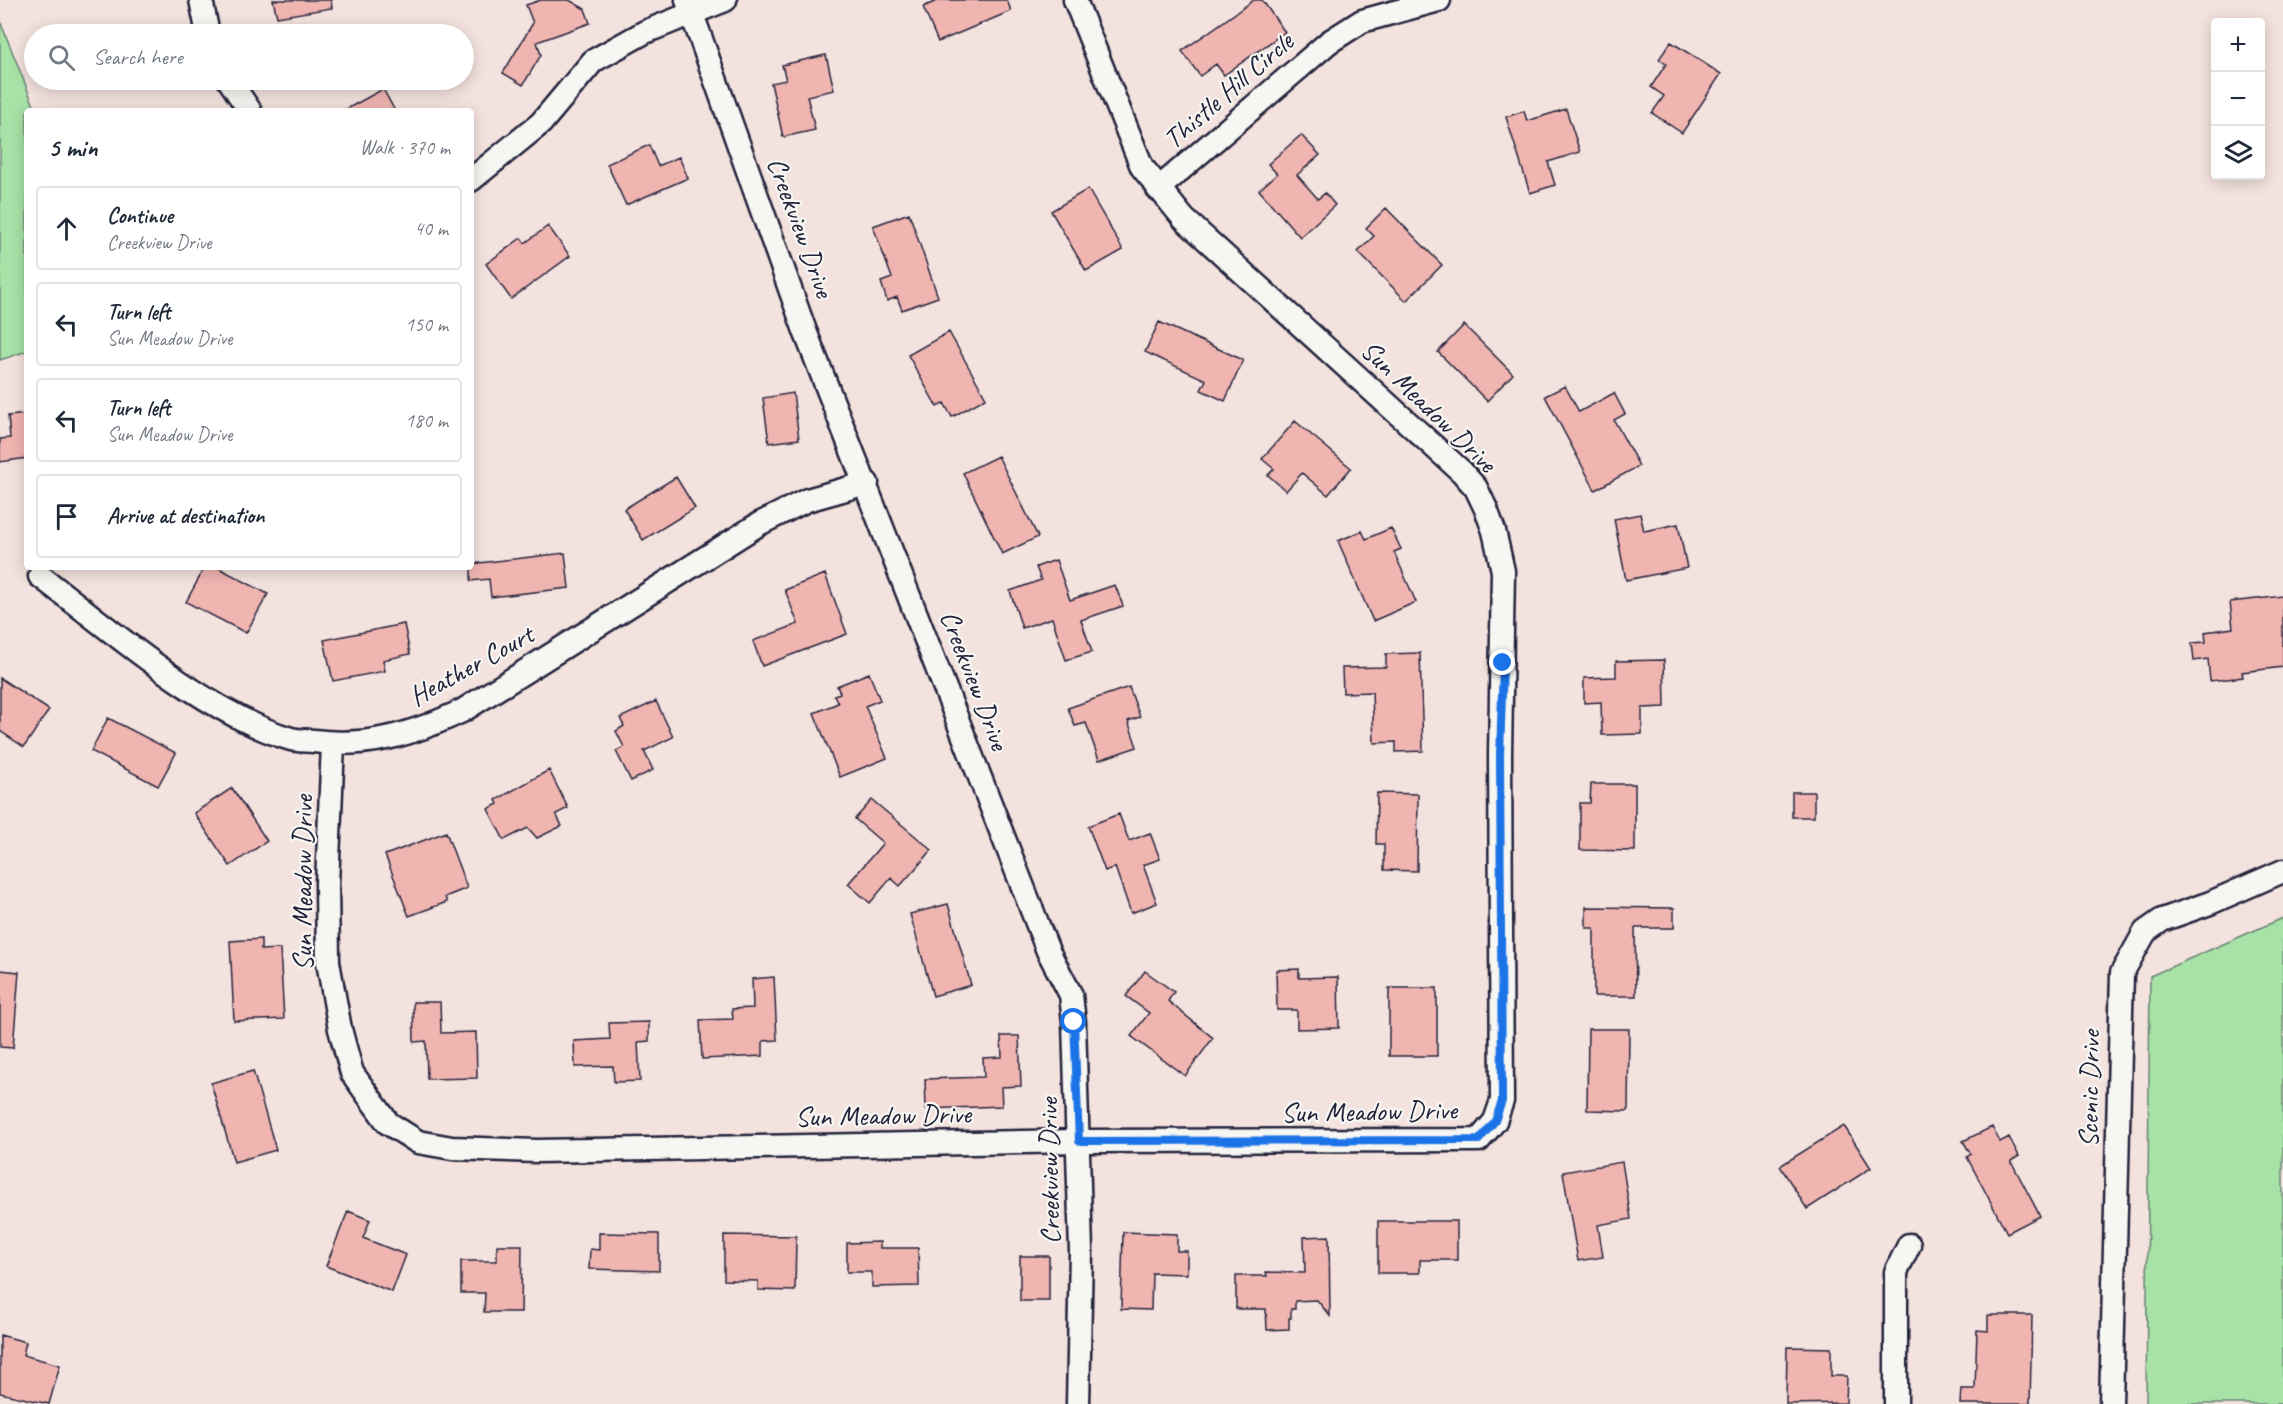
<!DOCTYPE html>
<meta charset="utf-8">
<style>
:root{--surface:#fff;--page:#f2f2f3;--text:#1f2937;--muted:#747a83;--line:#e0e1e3}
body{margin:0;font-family:Caveat,sans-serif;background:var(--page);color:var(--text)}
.controls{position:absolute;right:18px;top:18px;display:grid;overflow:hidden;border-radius:6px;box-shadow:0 3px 15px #0003}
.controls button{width:54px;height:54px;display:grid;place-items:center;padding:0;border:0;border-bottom:2px solid var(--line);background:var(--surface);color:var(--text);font:30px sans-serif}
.stop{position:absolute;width:18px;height:18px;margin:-14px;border:4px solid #1a73e8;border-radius:50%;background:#fff}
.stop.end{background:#1a73e8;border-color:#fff;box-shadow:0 2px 6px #0008}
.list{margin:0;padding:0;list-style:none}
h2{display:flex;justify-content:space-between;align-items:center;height:78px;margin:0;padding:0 24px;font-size:26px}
h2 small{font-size:20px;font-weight:400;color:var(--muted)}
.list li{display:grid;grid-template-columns:39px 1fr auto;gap:18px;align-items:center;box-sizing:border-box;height:84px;margin:0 12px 12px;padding:0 12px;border:2px solid var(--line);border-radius:6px}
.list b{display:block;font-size:22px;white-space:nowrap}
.list p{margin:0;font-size:20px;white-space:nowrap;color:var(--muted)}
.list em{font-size:20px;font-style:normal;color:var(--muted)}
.icon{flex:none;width:33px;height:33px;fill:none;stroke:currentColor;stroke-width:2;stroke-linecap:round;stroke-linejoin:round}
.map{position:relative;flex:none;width:2283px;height:1404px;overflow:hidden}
.search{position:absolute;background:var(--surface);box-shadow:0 3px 15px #0003;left:24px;top:24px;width:450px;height:66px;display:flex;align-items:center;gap:15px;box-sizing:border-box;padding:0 21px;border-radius:33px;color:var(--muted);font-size:22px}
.panel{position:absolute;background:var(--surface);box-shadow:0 3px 15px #0003;left:24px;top:108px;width:450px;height:462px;border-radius:6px}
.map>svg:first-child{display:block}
</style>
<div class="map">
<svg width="2283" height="1404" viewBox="0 0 2283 1404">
<rect width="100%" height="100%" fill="#f4e2de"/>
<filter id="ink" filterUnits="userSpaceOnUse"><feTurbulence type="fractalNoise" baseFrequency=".0167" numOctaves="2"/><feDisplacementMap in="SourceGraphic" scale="12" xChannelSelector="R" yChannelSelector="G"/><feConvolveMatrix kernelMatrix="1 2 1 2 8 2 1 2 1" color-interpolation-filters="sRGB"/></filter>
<g filter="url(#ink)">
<path fill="#a8e2a7" stroke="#658271" stroke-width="1.5" d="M0 21 36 111H27V351L0 360Z
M2283 918V1404H2146L2150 976Z"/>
<path fill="#f1b5b1" stroke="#22223b" stroke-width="1.5" d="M273 0H331L332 8 277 17Z
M541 0H569L585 9 590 23 537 42 541 55 523 85 503 73 533 23 526 5Z
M939 0H1007L1011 11 938 42 923 7Z
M1254 0H1262L1285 32 1224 75 1216 64 1200 76 1182 51Z
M1671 42 1721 74 1682 133 1652 113 1664 96 1651 87 1666 64 1659 59Z
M826 55 834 90 807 96 815 130 783 137 771 83 786 80 782 65Z
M383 89 395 111H343Z
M1566 109 1580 152 1548 162 1555 185 1530 193 1506 117 1524 111 1527 121Z
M1301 135 1320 155 1297 175 1318 199 1325 193 1335 205 1300 237 1259 190 1277 174 1268 164Z
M649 145 658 166 679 157 688 178 626 205 607 164Z
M1088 189 1123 250 1086 271 1051 211Z
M1386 208 1442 265 1406 301 1358 252 1374 236 1366 228Z
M909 213 938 297 902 310 897 297 887 301 881 282 892 278 873 226Z
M548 226 570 256 511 299 486 264 521 238 525 243Z
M1159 322 1243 360 1225 401 1201 390 1206 380 1145 352Z
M1464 325 1513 374 1487 401 1438 352Z
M949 332 986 398 952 417 944 403 937 407 908 355Z
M1565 386 1579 412 1614 393 1625 414 1614 420 1639 466 1595 490 1545 396Z
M793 393 799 439 769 443 763 398Z
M27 414V458L0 462V439L10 438 8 416Z
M1295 421 1351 468 1328 495 1302 473 1286 491 1268 475 1274 469 1262 459Z
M998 456 1038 537 1002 554 963 473Z
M676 477 695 508 643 540 624 509Z
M1640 514 1644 531 1678 524 1687 568 1626 580 1614 519Z
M1391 528 1401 549 1394 552 1416 602 1373 621 1338 541 1362 531 1366 539Z
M565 553 569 588 491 597 489 579 471 581V564Z
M1056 560 1070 600 1115 585 1123 606 1081 620 1092 652 1066 660 1052 618 1022 628 1010 591 1041 580 1036 567Z
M205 567H217L268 594 246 633 186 602Z
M825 574 847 634 762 666 753 641 798 624 785 590Z
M2283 596V667L2242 672 2243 677 2210 681 2208 659 2194 661 2192 643 2206 642 2205 632 2233 628 2230 602Z
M404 624 410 654 383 660 385 671 333 681 324 640Z
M1420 653 1423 751 1396 752V742L1374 743 1372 692 1343 693 1342 668 1386 667V654Z
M1664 660 1665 707 1642 708V734L1602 735 1601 702 1584 703V678L1616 677V661Z
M869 673 880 700 865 706 887 758 840 777 814 713 838 703 834 695 840 693 837 686Z
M0 678 49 710 24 747 0 731Z
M1129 687 1140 717 1128 721 1137 747 1099 760 1086 723 1075 726 1068 708Z
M656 701 673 737 644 751 653 770 631 781 616 751 624 747 616 731 624 726 620 718Z
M108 718 176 753 158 786 91 751Z
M549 770 568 808 556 814 562 826 537 838 528 828 504 840 488 809 498 804 496 800Z
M1591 784H1635V851L1580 850V803H1590Z
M232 788 267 841 230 866 194 813Z
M1792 792H1814V817H1792Z
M1377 793 1418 794 1417 871 1384 870V844H1376Z
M872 800 932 850 900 886 891 878 870 903 848 884 883 843 855 819Z
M1119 814 1129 841 1150 833 1160 859 1143 865 1157 903 1131 913 1115 867 1105 871 1088 826Z
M446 832 467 888 445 897 447 902 409 916 385 855Z
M948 904 971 985 933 996 910 914Z
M1586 907 1674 908V928H1635L1636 996H1594V928H1586Z
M261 939V950L280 949 284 1019 234 1021 230 941Z
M1299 969V978L1338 977 1339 1028 1297 1029V1010H1277L1276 970Z
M0 970 19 972 13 1048 0 1047Z
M1145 971 1174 992 1168 1001 1213 1038 1185 1076 1131 1036 1149 1013 1126 996Z
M774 977 777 1040 763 1041V1056L702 1059 700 1020 733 1019 732 1009 753 1008 752 979Z
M1389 988H1437V1056H1389Z
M413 1002H440L441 1033 476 1032 477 1078 427 1079 426 1041 414 1042Z
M649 1022V1041L638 1042 640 1081 614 1082 613 1066 575 1067 574 1041 610 1039 609 1023Z
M1588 1029H1629L1628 1111 1587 1110Z
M1001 1036H1019L1021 1086 1001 1087 1002 1106 926 1109 925 1079 984 1077 983 1058 1002 1057Z
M253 1071 276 1150 234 1162 211 1083Z
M1844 1126 1871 1168 1807 1209 1780 1166Z
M1992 1127 2000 1142 2009 1137 2019 1156 2011 1161 2040 1216 2007 1233 1967 1157 1971 1154 1963 1141Z
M1622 1162 1631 1219 1598 1225 1603 1257 1578 1261 1563 1172Z
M348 1211 370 1220 363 1238 406 1255 392 1292 326 1266Z
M1378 1221H1457V1260H1420V1273H1378Z
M1123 1232 1177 1234V1251H1187V1274L1152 1273 1151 1310 1121 1309Z
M599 1233 659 1234V1271L589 1269 590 1249 599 1250Z
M724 1235 796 1236 795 1291 758 1290V1281L724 1280Z
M1329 1236 1330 1316 1317 1300 1295 1301V1309H1291V1318H1289V1329L1267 1330 1266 1309H1236V1276H1267L1266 1272 1305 1273 1304 1237Z
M880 1242V1248H918L919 1286 872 1287V1272H847V1243Z
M497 1245H522L521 1312H484L485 1293H461V1261H497Z
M1020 1256H1049V1301H1020Z
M1988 1315H2032L2030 1404H1960L1961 1389H1975L1977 1330 1988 1331Z
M0 1335 26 1342 23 1355 60 1365 49 1404 0 1393Z
M1787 1347 1831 1348V1376H1847L1846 1403 1786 1404Z"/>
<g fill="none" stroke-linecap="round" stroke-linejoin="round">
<defs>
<path id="minor" d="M201 0 208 34
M687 0 805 331 1048 951 1071 995 1074 1022 1081 1251 1078 1404
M229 80 250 111
M471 180 541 123 593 61 645 32 725 0
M1158 189 1329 42 1362 21 1439 0
M40 576C111 630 206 714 291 739 298 741 306 740 314 741 368 748 413 734 462 711L759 524 807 500 867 483
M333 744 327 884 328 962 340 1029 352 1073 388 1123 418 1142 452 1148 537 1151 1079 1141 1479 1140 1495 1121 1502 1101 1500 755 1503 571 1494 531 1486 509 1476 488 1462 472 1184 219 1142 167 1075 0
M1896 1404V1272L1909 1245
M2111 1404 2122 973 2145 932 2162 920 2210 903 2283 871"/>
</defs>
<use href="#minor" stroke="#22223b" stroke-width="27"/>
<use href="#minor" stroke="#f6f6f2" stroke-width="22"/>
</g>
</g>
<g fill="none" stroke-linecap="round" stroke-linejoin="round" filter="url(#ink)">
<path stroke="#1a73e8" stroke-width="8" d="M1074 1022 1079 1141 1479 1140 1495 1121 1502 1101 1500 755 1503 663"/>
</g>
<g text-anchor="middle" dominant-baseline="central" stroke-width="4.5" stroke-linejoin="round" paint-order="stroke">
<g font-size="28" fill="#22223b" stroke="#f6f6f2">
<text transform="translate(1228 90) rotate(-41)">Thistle Hill Circle</text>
<text transform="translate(801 227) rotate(70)">Creekview Drive</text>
<text transform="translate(1429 406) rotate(44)">Sun Meadow Drive</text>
<text transform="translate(471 665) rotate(-29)">Heather Court</text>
<text transform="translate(975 680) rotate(69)">Creekview Drive</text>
<text transform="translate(302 883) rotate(-90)">Sun Meadow Drive</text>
<text transform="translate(2089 1089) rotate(-89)">Scenic Drive</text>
<text transform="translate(1369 1111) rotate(-1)">Sun Meadow Drive</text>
<text transform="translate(883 1115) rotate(-1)">Sun Meadow Drive</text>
<text transform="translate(1049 1171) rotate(-91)">Creekview Drive</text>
</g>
</g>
</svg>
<div class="controls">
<button>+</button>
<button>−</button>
<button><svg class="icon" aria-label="layers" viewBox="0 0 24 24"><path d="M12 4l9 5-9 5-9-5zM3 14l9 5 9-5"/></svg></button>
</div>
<div class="stop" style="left:1074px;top:1022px"></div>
<div class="stop end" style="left:1503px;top:663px"></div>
<div class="search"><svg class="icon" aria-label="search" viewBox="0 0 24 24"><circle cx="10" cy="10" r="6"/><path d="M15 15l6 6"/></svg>Search here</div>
<section class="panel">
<h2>5 min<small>Walk · 370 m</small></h2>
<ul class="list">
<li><svg class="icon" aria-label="ahead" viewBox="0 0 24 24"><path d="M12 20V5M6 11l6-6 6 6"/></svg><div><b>Continue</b><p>Creekview Drive</p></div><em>40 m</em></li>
<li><svg class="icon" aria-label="left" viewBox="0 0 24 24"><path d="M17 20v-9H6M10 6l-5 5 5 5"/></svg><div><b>Turn left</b><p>Sun Meadow Drive</p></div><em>150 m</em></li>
<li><svg class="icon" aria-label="left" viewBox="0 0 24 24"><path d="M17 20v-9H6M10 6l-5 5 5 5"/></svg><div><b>Turn left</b><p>Sun Meadow Drive</p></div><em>180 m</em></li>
<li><svg class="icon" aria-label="arrive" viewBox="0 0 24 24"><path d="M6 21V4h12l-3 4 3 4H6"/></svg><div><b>Arrive at destination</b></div></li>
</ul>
</section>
</div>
